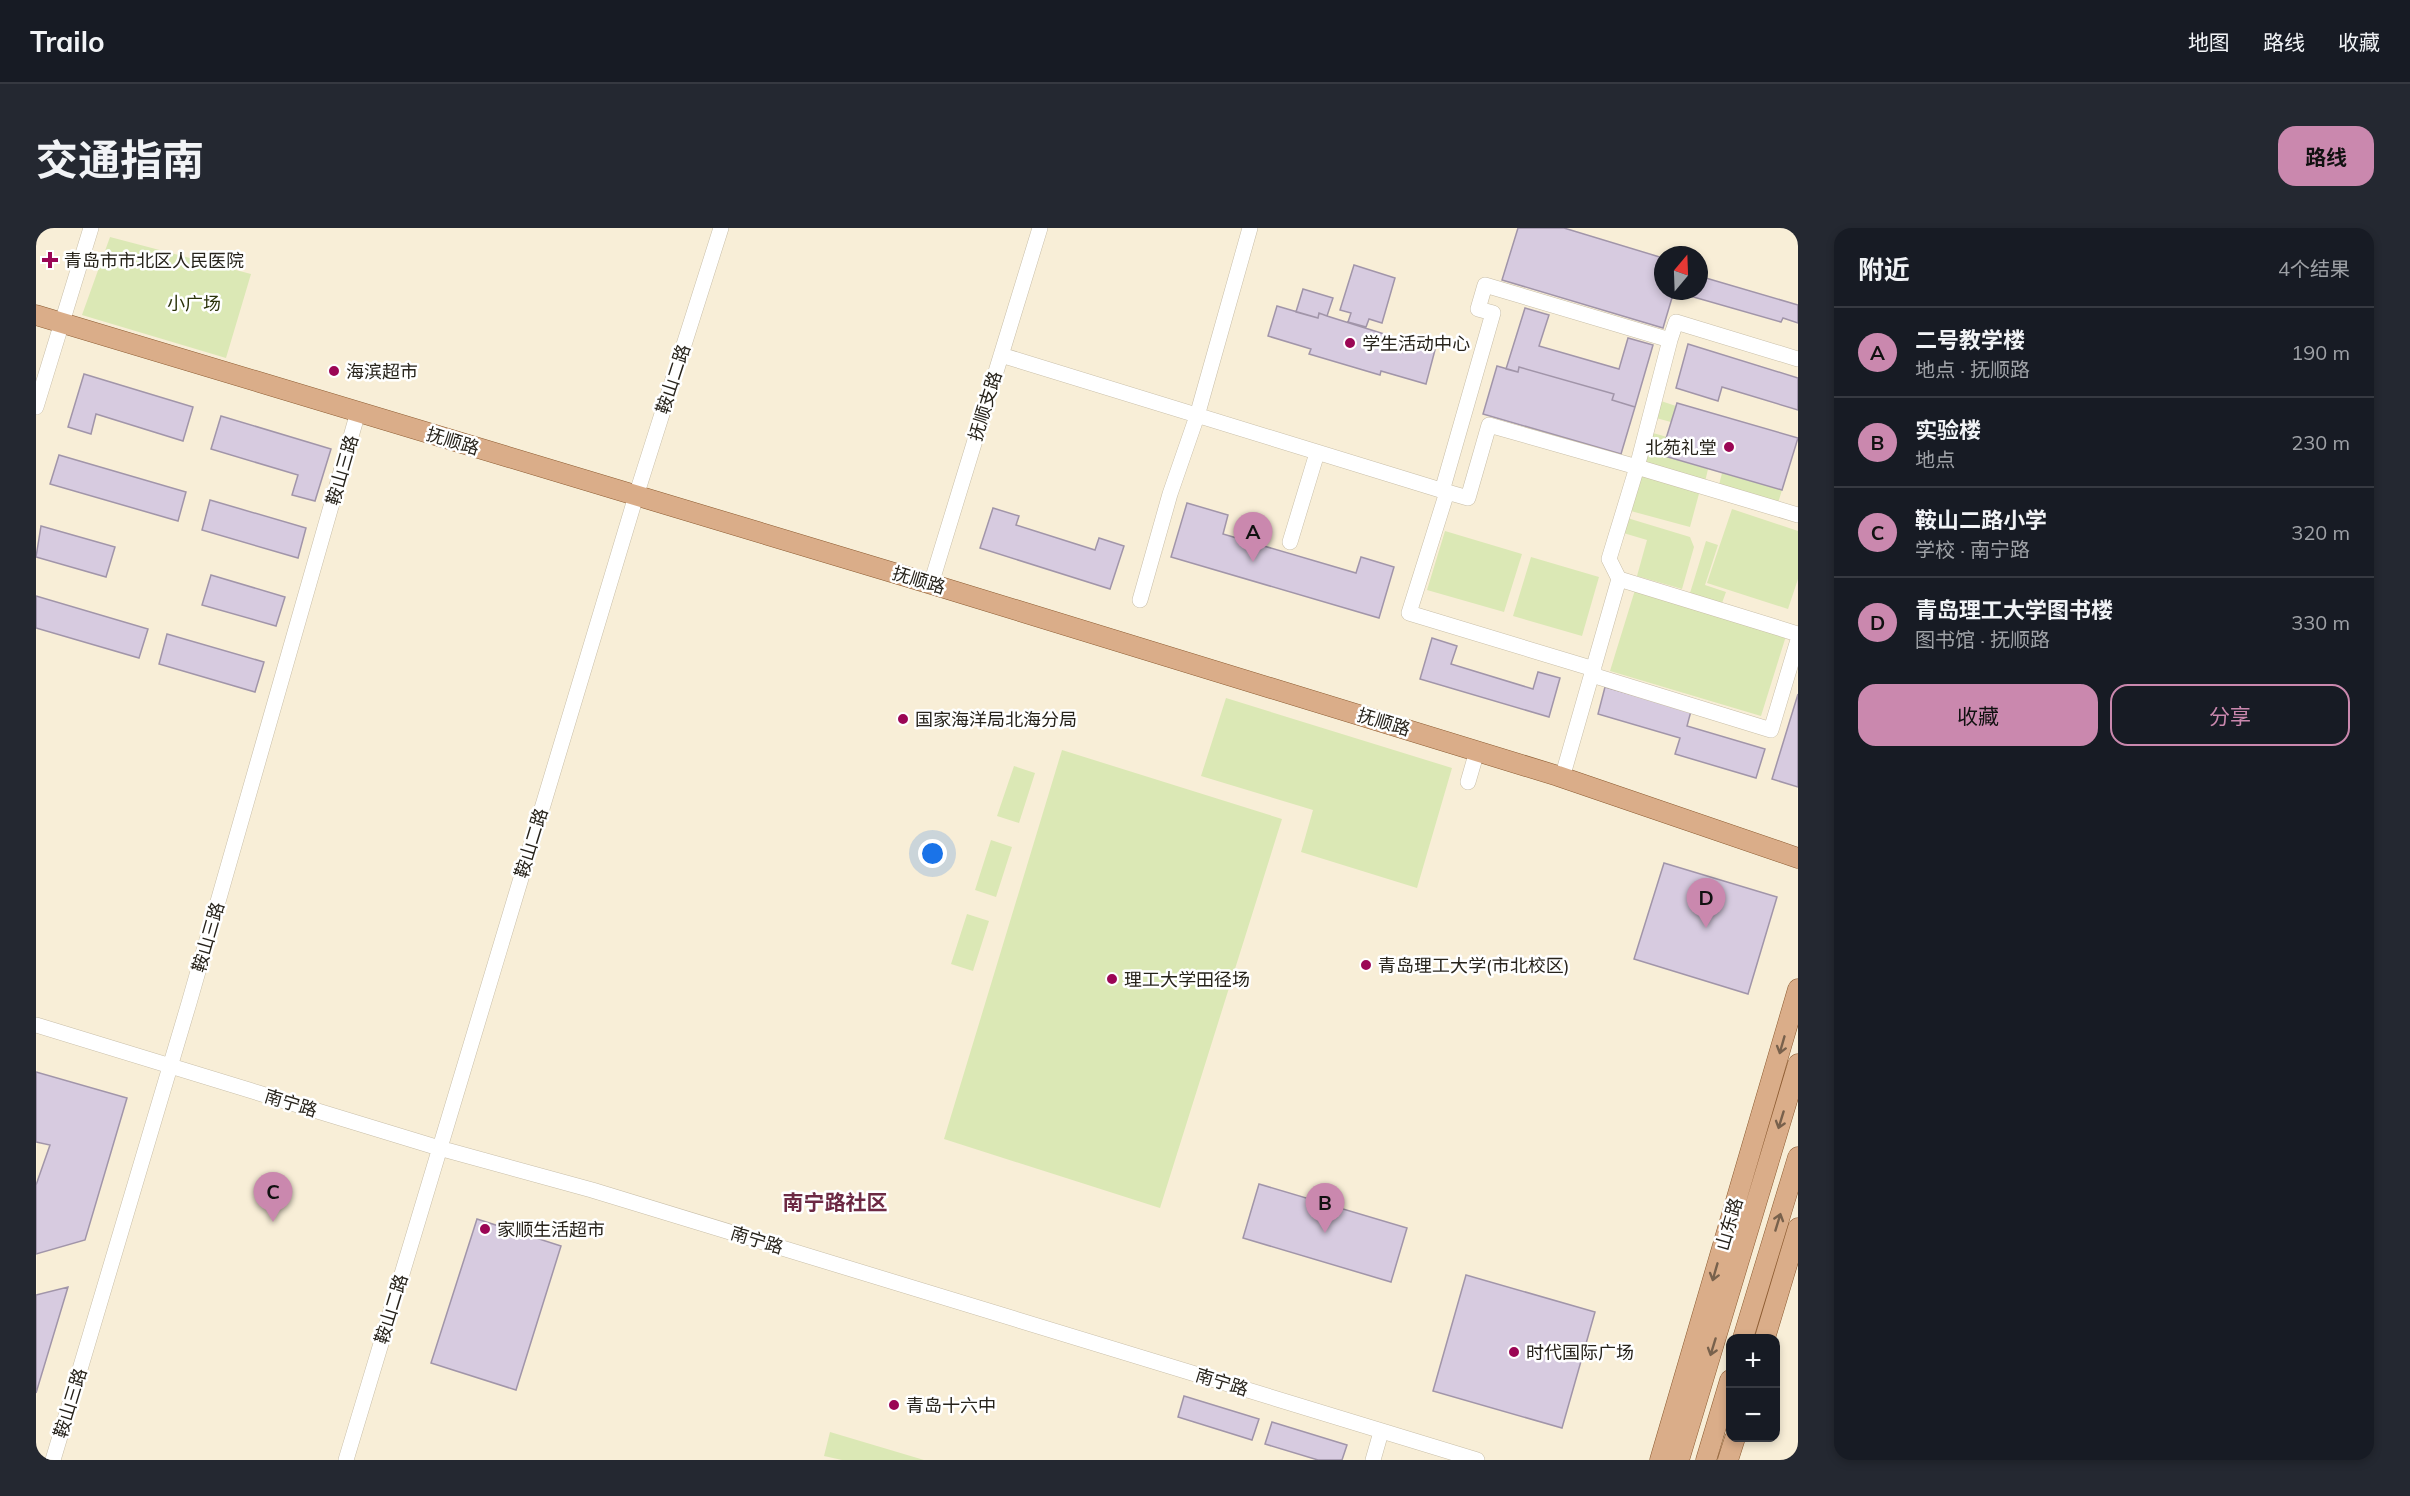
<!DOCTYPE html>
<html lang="zh">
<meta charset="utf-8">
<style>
:root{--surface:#171b24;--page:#242831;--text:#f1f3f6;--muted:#9ea1a6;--line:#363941;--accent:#ca88ae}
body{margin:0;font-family:Mulish,"Noto Sans SC",sans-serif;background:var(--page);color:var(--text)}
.controls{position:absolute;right:18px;bottom:18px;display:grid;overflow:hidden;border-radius:12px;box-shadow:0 3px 9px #0003}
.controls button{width:54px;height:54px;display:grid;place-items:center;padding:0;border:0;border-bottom:2px solid var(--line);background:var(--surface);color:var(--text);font:30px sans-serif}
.compass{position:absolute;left:1618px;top:18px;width:54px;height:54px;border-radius:50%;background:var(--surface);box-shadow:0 3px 9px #0003;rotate:19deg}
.you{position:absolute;left:897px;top:626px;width:21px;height:21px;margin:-15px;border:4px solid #fff;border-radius:50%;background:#1a73e8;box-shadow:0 0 0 9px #1a73e833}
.badge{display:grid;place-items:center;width:39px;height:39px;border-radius:50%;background:var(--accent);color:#111;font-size:20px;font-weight:700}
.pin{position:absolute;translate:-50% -50px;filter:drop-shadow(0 2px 3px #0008)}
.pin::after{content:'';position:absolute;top:32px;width:21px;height:18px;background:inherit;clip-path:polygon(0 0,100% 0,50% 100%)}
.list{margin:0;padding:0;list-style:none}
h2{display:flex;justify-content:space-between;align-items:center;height:78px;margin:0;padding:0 24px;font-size:26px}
h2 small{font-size:20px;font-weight:400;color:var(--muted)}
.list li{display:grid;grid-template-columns:39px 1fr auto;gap:18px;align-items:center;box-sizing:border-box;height:90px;padding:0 24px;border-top:2px solid var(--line)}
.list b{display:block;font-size:22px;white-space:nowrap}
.list p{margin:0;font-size:20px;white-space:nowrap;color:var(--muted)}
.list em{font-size:20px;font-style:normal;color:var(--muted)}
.actions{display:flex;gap:12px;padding:18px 24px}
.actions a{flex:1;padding:14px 0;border:2px solid var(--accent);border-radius:18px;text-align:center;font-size:21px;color:var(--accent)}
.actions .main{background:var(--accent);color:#111}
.map{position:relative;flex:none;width:1762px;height:1232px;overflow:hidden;border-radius:18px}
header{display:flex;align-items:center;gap:36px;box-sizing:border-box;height:84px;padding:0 30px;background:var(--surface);border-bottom:2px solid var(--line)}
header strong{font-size:28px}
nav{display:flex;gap:33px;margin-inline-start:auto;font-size:21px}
.intro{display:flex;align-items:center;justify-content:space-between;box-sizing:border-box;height:144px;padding:0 36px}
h1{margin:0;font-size:42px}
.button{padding:15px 27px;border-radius:18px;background:var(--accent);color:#111;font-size:21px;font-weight:700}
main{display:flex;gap:36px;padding:0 36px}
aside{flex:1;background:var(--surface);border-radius:18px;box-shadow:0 3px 9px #0003}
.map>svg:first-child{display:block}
</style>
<header>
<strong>Trailo</strong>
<nav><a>地图</a><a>路线</a><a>收藏</a></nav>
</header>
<div class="intro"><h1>交通指南</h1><a class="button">路线</a></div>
<main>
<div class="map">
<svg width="1762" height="1232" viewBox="0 0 1762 1232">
<rect width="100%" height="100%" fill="#f8eed7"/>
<path fill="#dbe8b5" d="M74 9 215 46 190 130 46 87Z
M1625 173 1640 178 1635 194 1620 190Z
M1617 205 1631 209 1625 227 1672 241 1669 254 1608 236Z
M1601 244 1664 262 1654 299 1591 282Z
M1686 245 1746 262 1742 275 1683 257Z
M1696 281 1762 303V351L1752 381 1671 355Z
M1588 289 1654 309 1658 319 1646 361 1601 348 1611 312 1584 304Z
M1409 303 1486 326 1468 384 1391 362Z
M1670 313 1682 317 1669 357 1690 364 1686 375 1654 365Z
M1495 329 1563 349 1546 408 1477 388Z
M1599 362 1750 408 1725 488 1574 443Z
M1190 470 1416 540 1381 660 1265 624 1277 582 1165 548Z
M1026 522 1246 591 1124 980 908 911Z
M978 538 999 545 983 595 961 588Z
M955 612 976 619 960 669 939 662Z
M931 686 953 693 937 743 915 736Z
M794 1204 888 1232H806L788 1228Z"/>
<path fill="#d7cbe0" stroke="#a195a9" stroke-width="1.5" d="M1482 0H1528L1627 30V63H1638L1627 100 1466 52Z
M1318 37 1359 50 1346 95 1333 91 1330 99 1312 94 1315 85 1304 82Z
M1663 48 1762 77V95L1747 90 1745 94 1654 68 1656 63H1663Z
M1267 61 1297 70 1291 88 1283 85 1282 90 1260 84Z
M1241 78 1282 90 1283 85 1291 88 1399 122 1390 156 1345 143 1344 147 1273 126 1275 121 1232 108Z
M1489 80 1513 87 1503 118 1583 141 1592 110 1617 117 1599 179 1576 172 1578 166 1483 139 1482 144 1470 141Z
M1652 116 1762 150V182L1686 159 1682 173 1640 160Z
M1461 138 1482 144 1483 139 1578 166 1576 172 1599 179 1585 226 1447 186Z
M48 146 157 179 147 213 60 186 55 206 32 199Z
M1641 175 1762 210 1746 262 1625 227Z
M185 188 295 221 279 273 256 267 262 247 175 221Z
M23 227 150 264 142 293 14 256Z
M174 272 270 300 262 330 166 302Z
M1151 275 1192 287 1187 306 1320 345 1325 329 1358 339 1343 390 1135 329Z
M957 280 983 288 980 297 1059 322 1063 310 1088 318 1074 361 944 320Z
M5 298 79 319 70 349 0 329Z
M175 347 249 369 240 398 166 377Z
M0 368 112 401 103 430 0 400Z
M131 406 228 434 219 464 123 436Z
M1396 410 1421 418 1415 436 1497 461 1502 444 1524 450 1513 489 1384 451Z
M1569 459 1655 483 1651 498 1729 521 1720 550 1639 526 1644 510 1562 486Z
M1762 466V559L1736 551Z
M1628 635 1741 669 1712 766 1598 731Z
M0 844 91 870 49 1012 0 1026V957L14 917 0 914Z
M1223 956 1371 1000 1355 1054 1207 1010Z
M441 991 525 1018 480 1162 395 1135Z
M1430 1047 1559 1084 1526 1200 1397 1163Z
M32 1059 0 1165V1067Z
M1148 1168 1223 1191 1216 1212 1142 1189Z
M1236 1194 1311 1217 1306 1232H1282L1229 1216Z"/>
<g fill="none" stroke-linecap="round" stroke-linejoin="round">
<defs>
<path id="minor" d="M965 127 1411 264
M0 179 55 0
M1406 263 1457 85 1442 81 1449 57 1634 112 1640 94 1762 131
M1254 314 1281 225
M1583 351 1762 406
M895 356 1004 0
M1104 372 1134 266 1161 188 1214 0
M1558 441 1373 385 1411 264 1432 270 1453 197 1601 239 1634 112
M1556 447 1735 502 1762 412
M1526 550 1583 351 1573 331 1601 239 1762 287
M1432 554 1441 523
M0 797 403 920 556 962 1441 1232
M17 1232 153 775 322 184
M310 1232 600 268 685 0
M1337 1232 1345 1204"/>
<path id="major" d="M0 87 895 356 1522 548 1762 630
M1707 1110 1762 929
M1729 1110 1762 1000
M1624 1232 1762 761
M1643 1232 1762 836
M1670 1232 1694 1152
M1692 1232 1699 1210"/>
</defs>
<use href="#minor" stroke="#c8bea8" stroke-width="16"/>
<use href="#major" stroke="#8b5a30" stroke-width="21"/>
<use href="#minor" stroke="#fff" stroke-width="15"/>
<use href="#major" stroke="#daad89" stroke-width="20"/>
</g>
<defs><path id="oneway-shaft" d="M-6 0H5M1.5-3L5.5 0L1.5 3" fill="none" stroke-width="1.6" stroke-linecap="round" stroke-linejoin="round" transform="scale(1.5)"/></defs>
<g stroke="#78614c">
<use href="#oneway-shaft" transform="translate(1746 817) rotate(106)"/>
<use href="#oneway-shaft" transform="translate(1745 892) rotate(107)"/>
<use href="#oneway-shaft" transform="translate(1742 994) rotate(-73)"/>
<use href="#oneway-shaft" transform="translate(1679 1044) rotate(106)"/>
<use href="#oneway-shaft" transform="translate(1677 1119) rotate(107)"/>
</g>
<g fill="#9b0655" stroke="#fff" stroke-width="2">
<path d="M11 23h6v6h6v6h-6v6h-6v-6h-6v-6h6z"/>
<circle cx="1314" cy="115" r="6"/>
<circle cx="298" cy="143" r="6"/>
<circle cx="1693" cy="219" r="6"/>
<circle cx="867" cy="491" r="6"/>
<circle cx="1330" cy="737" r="6"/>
<circle cx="1076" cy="751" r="6"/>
<circle cx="449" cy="1001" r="6"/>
<circle cx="1478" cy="1124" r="6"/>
<circle cx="858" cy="1177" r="6"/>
</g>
<g text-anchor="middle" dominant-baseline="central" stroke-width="5" stroke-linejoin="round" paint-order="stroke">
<g font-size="18" fill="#27231b" stroke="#fff" text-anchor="start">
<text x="28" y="32">青岛市市北区人民医院</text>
<text x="1326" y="115">学生活动中心</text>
<text x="310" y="143">海滨超市</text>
<text x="1681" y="219" text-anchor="end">北苑礼堂</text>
<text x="879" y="491">国家海洋局北海分局</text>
<text x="1342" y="737">青岛理工大学(市北校区)</text>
<text x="1088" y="751">理工大学田径场</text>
<text x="461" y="1001">家顺生活超市</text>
<text x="1490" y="1124">时代国际广场</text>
<text x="870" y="1177">青岛十六中</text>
</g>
<g font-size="18" fill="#2c340b" stroke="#fff">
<text x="158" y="75">小广场</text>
</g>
<g font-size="18" fill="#27231b" stroke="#fff">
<text transform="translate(637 151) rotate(-72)">鞍山二路</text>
<text transform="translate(949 178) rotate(-73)">抚顺支路</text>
<text transform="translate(417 213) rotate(17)">抚顺路</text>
<text transform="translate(306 242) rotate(-74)">鞍山三路</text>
<text transform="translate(883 352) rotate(17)">抚顺路</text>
<text transform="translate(1348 494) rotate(17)">抚顺路</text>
<text transform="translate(495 615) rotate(-73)">鞍山二路</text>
<text transform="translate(172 709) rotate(-74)">鞍山三路</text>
<text transform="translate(255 875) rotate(17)">南宁路</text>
<text transform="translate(1693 996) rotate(-74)">山东路</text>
<text transform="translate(721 1012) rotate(17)">南宁路</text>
<text transform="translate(355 1081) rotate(-73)">鞍山二路</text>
<text transform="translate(1186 1154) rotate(17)">南宁路</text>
<text transform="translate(34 1175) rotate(-73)">鞍山三路</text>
</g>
<g font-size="21" font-weight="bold" fill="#6c2943" stroke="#fff">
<text x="799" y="974">南宁路社区</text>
</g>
</g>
</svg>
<div class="controls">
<button>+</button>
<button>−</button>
</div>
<svg class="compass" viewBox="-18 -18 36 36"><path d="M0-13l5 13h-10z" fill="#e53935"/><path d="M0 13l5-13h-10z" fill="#9ea1a6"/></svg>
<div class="you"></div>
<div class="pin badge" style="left:1217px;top:334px">A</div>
<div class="pin badge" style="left:1289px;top:1005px">B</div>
<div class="pin badge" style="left:237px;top:994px">C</div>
<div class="pin badge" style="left:1670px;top:700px">D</div>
</div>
<aside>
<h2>附近<small>4个结果</small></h2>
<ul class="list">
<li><span class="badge">A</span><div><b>二号教学楼</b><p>地点 · 抚顺路</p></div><em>190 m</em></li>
<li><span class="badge">B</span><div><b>实验楼</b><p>地点</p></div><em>230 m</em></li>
<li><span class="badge">C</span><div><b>鞍山二路小学</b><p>学校 · 南宁路</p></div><em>320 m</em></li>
<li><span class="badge">D</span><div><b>青岛理工大学图书楼</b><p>图书馆 · 抚顺路</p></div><em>330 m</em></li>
</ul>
<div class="actions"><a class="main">收藏</a><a>分享</a></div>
</aside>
</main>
